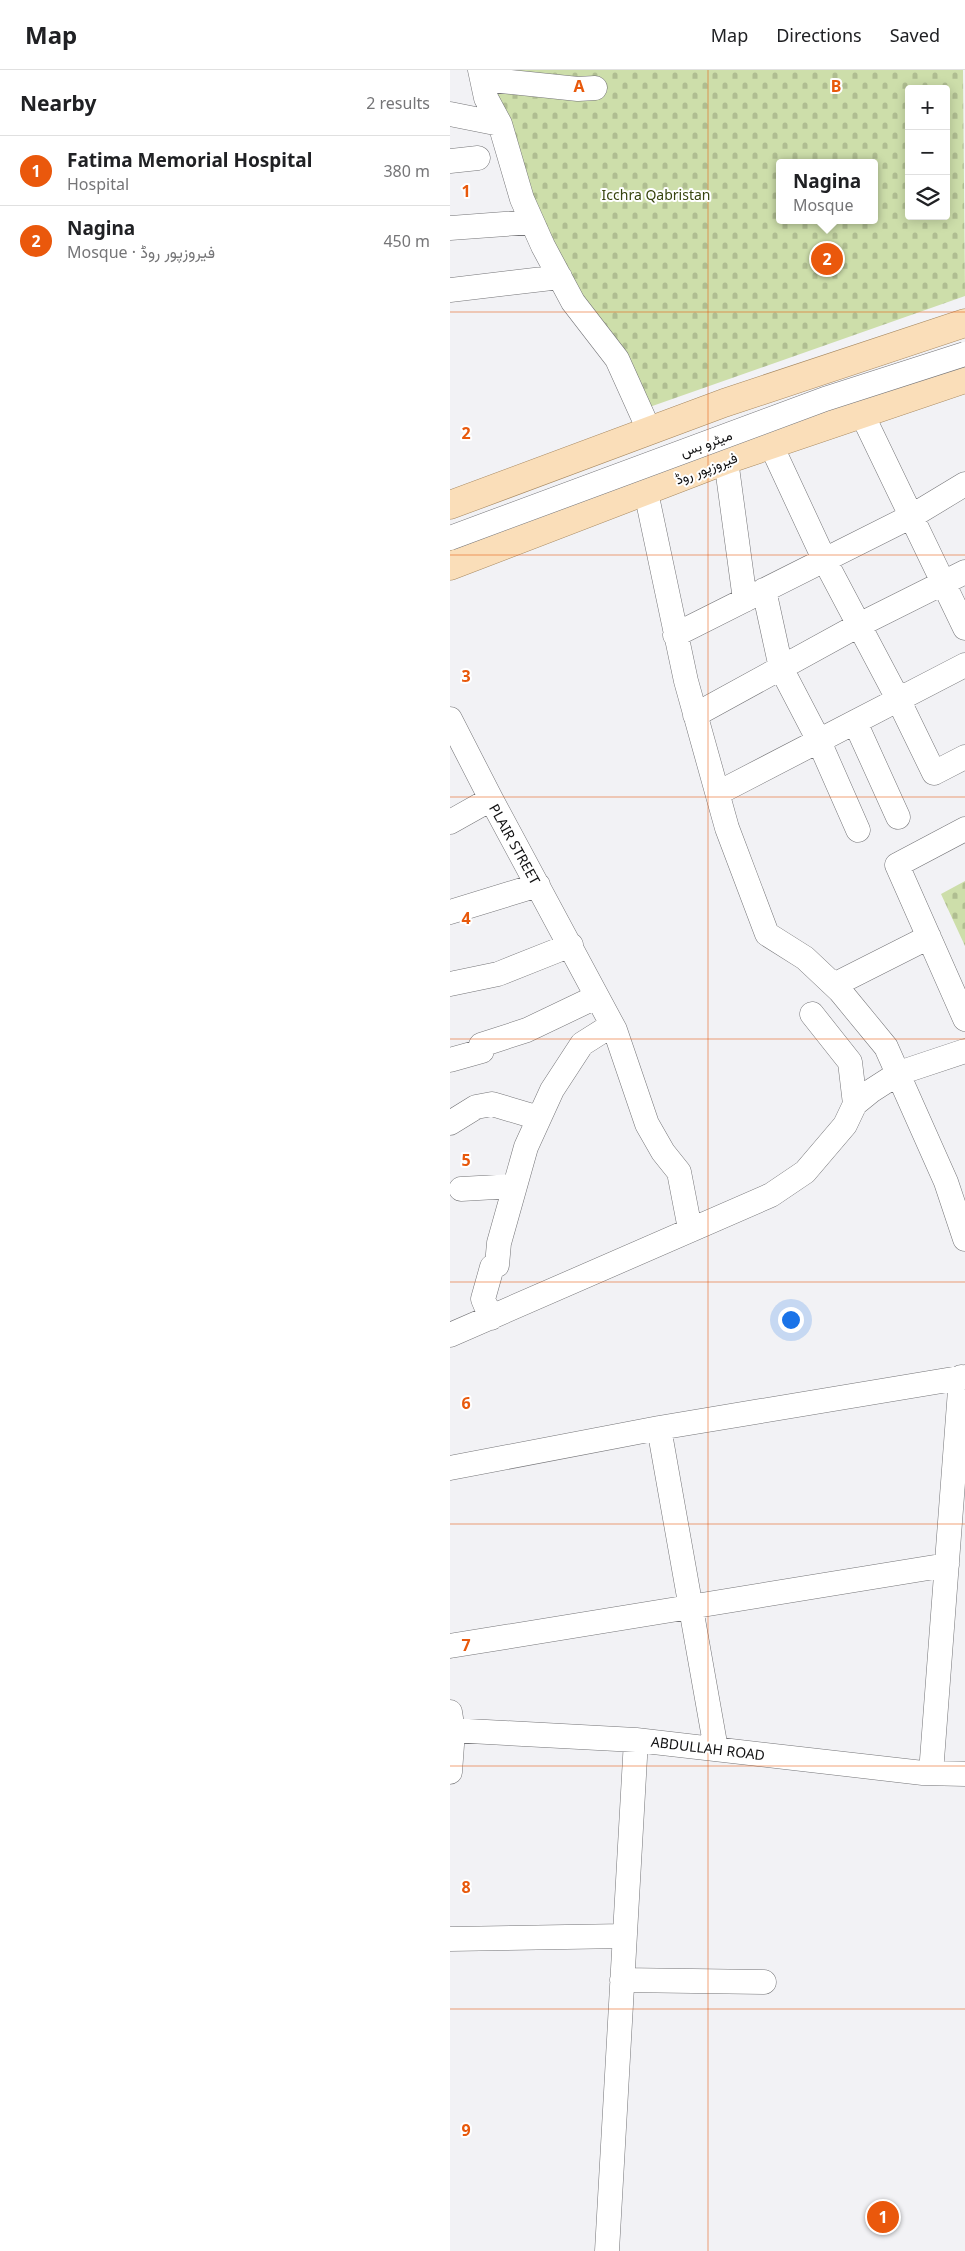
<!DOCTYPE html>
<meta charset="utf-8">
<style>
:root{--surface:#fff;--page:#f2f2f2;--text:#202124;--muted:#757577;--line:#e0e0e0;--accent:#ea580c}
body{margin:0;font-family:"Noto Sans",Vazirmatn,sans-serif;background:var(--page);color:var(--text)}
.controls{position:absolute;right:15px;top:15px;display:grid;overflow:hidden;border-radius:5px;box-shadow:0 2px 12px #0003}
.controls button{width:45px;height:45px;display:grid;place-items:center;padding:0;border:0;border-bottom:1px solid var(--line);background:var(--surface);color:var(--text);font:25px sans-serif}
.you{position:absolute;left:340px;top:1249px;width:18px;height:18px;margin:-12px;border:4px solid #fff;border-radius:50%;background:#1a73e8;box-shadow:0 0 0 8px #1a73e833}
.badge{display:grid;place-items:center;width:32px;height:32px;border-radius:50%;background:var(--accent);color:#fff;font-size:16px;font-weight:700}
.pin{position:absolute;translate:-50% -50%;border:2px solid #fff;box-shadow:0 1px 5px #0006}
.popup{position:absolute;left:326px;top:89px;width:102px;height:65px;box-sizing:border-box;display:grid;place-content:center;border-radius:5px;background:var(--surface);filter:drop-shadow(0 1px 4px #0005);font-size:16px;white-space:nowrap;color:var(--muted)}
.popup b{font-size:19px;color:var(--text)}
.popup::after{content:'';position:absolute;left:50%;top:100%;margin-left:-10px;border:10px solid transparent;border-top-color:var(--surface)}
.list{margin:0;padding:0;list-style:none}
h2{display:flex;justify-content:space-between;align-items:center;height:65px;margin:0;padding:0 20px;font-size:21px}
h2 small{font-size:16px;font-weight:400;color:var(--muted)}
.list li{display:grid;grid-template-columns:32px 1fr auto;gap:15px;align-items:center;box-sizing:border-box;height:70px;padding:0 20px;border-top:1px solid var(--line)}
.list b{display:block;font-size:19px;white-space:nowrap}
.list p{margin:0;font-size:16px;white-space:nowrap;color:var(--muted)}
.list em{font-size:16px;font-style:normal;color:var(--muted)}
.icon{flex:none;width:28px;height:28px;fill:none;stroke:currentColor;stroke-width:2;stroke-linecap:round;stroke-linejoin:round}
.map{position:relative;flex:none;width:515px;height:2181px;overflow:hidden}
header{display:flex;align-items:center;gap:30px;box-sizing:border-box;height:70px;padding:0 25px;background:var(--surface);border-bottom:1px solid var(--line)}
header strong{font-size:24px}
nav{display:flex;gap:28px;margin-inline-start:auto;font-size:18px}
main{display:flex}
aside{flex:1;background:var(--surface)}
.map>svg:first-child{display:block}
</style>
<header>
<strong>Map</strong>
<nav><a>Map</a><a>Directions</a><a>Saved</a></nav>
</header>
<main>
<aside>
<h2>Nearby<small>2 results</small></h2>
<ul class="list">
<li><span class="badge">1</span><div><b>Fatima Memorial Hospital</b><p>Hospital</p></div><em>380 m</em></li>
<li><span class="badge">2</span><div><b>Nagina</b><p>Mosque · فیروزپور روڈ</p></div><em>450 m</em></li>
</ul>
</aside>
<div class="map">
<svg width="515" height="2181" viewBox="0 0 515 2181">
<defs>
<pattern id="cemetery-stones" width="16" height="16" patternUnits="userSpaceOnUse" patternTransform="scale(1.25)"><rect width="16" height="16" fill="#cddeaa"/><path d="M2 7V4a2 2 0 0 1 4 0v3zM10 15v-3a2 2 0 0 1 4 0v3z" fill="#afbd91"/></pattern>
</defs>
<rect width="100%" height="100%" fill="#f2f2f5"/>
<path fill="url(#cemetery-stones)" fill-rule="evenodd" d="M30 0H513L515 226 191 340 123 232ZM459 19H496V146H459ZM330 93H424V150H330Z
M515 811V876L491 824Z"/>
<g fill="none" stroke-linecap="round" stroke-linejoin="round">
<defs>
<path id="minor" d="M30 0 36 28 50 54 72 129 93 176 123 232 167 289 199 360
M32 9 128 19 145 18
M0 44 50 54
M0 91 28 88
M0 158 82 152
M0 220 110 207
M411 342 515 558
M321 375 374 489 448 629 484 703 515 687
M276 390 295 530
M196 422 236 611 277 758 317 864 355 888 390 921 436 977 496 1112 515 1169
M314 520 331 598 368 669 408 760
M225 565 462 446 515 414
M245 645 409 555 515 502
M0 649 41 729 165 960 197 1054 213 1082 229 1102 240 1159
M405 652 448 747
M268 723 515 595
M0 752 41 729
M515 759 447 795 515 949
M0 842 88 815
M0 914 48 904 121 875
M384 915 479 867
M362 944 400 992 405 1034
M0 990 32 981 31 975 77 960 146 927
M0 1053 26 1037 42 1034 89 1048
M11 1119 65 1116
M41 1248 33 1229 42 1197 47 1195 49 1173 76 1077 102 1020 132 974 162 955
M0 1265 321 1125 355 1102 395 1055 405 1034 421 1021 449 1003 515 981
M209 1358 266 1679
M0 1398 209 1358 515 1307
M0 1576 497 1495
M0 1642 3 1661 0 1702
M0 1660 186 1670 473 1703 515 1704
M481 1703 511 1307
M0 1869 174 1866
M172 1910 314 1912
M157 2181 186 1670"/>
<path id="major" d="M0 435 274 333 515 253
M0 496 276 390 515 309"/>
</defs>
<use href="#minor" stroke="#747477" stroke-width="25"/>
<use href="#major" stroke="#a68860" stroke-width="29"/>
<use href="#minor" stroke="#fff" stroke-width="24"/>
<use href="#major" stroke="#fadeb9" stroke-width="28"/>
<defs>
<path id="minor-bridge" d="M0 468 375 329 515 284"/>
</defs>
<use href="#minor-bridge" stroke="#747477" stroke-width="25" stroke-linecap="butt"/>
<use href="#minor-bridge" stroke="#fff" stroke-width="24"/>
</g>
<path fill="none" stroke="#e8590c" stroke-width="1" stroke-opacity="0.55" d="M258 0V2181M0 242H515M0 485H515M0 727H515M0 969H515M0 1212H515M0 1454H515M0 1696H515M0 1939H515"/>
<g text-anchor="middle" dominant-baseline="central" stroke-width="4" stroke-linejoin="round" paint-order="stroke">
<g font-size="14" fill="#37440e" stroke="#fff">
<text x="206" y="124">Icchra Qabristan</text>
</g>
<g font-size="14" fill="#101011" stroke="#fff">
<text transform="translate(256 373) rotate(-20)">میٹرو بس</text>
<text transform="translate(256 398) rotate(-21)">فیروزپور روڈ</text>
<text transform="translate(65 774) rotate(61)">PLAIR STREET</text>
<text transform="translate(258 1678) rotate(7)">ABDULLAH ROAD</text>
</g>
</g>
<g font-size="16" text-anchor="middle" font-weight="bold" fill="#e8590c" stroke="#fff" stroke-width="4" stroke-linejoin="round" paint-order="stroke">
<text x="129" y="22">A</text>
<text x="386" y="22">B</text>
<text x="16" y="127">1</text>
<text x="16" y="369">2</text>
<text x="16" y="612">3</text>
<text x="16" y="854">4</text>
<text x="16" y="1096">5</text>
<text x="16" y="1339">6</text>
<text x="16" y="1581">7</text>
<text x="16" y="1823">8</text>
<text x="16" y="2066">9</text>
</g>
</svg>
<div class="controls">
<button>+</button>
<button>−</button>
<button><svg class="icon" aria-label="layers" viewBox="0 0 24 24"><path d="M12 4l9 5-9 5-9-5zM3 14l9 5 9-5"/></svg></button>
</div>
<div class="you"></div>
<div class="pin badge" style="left:433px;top:2147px">1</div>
<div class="pin badge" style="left:377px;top:189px">2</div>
<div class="popup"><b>Nagina</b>Mosque</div>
</div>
</main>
